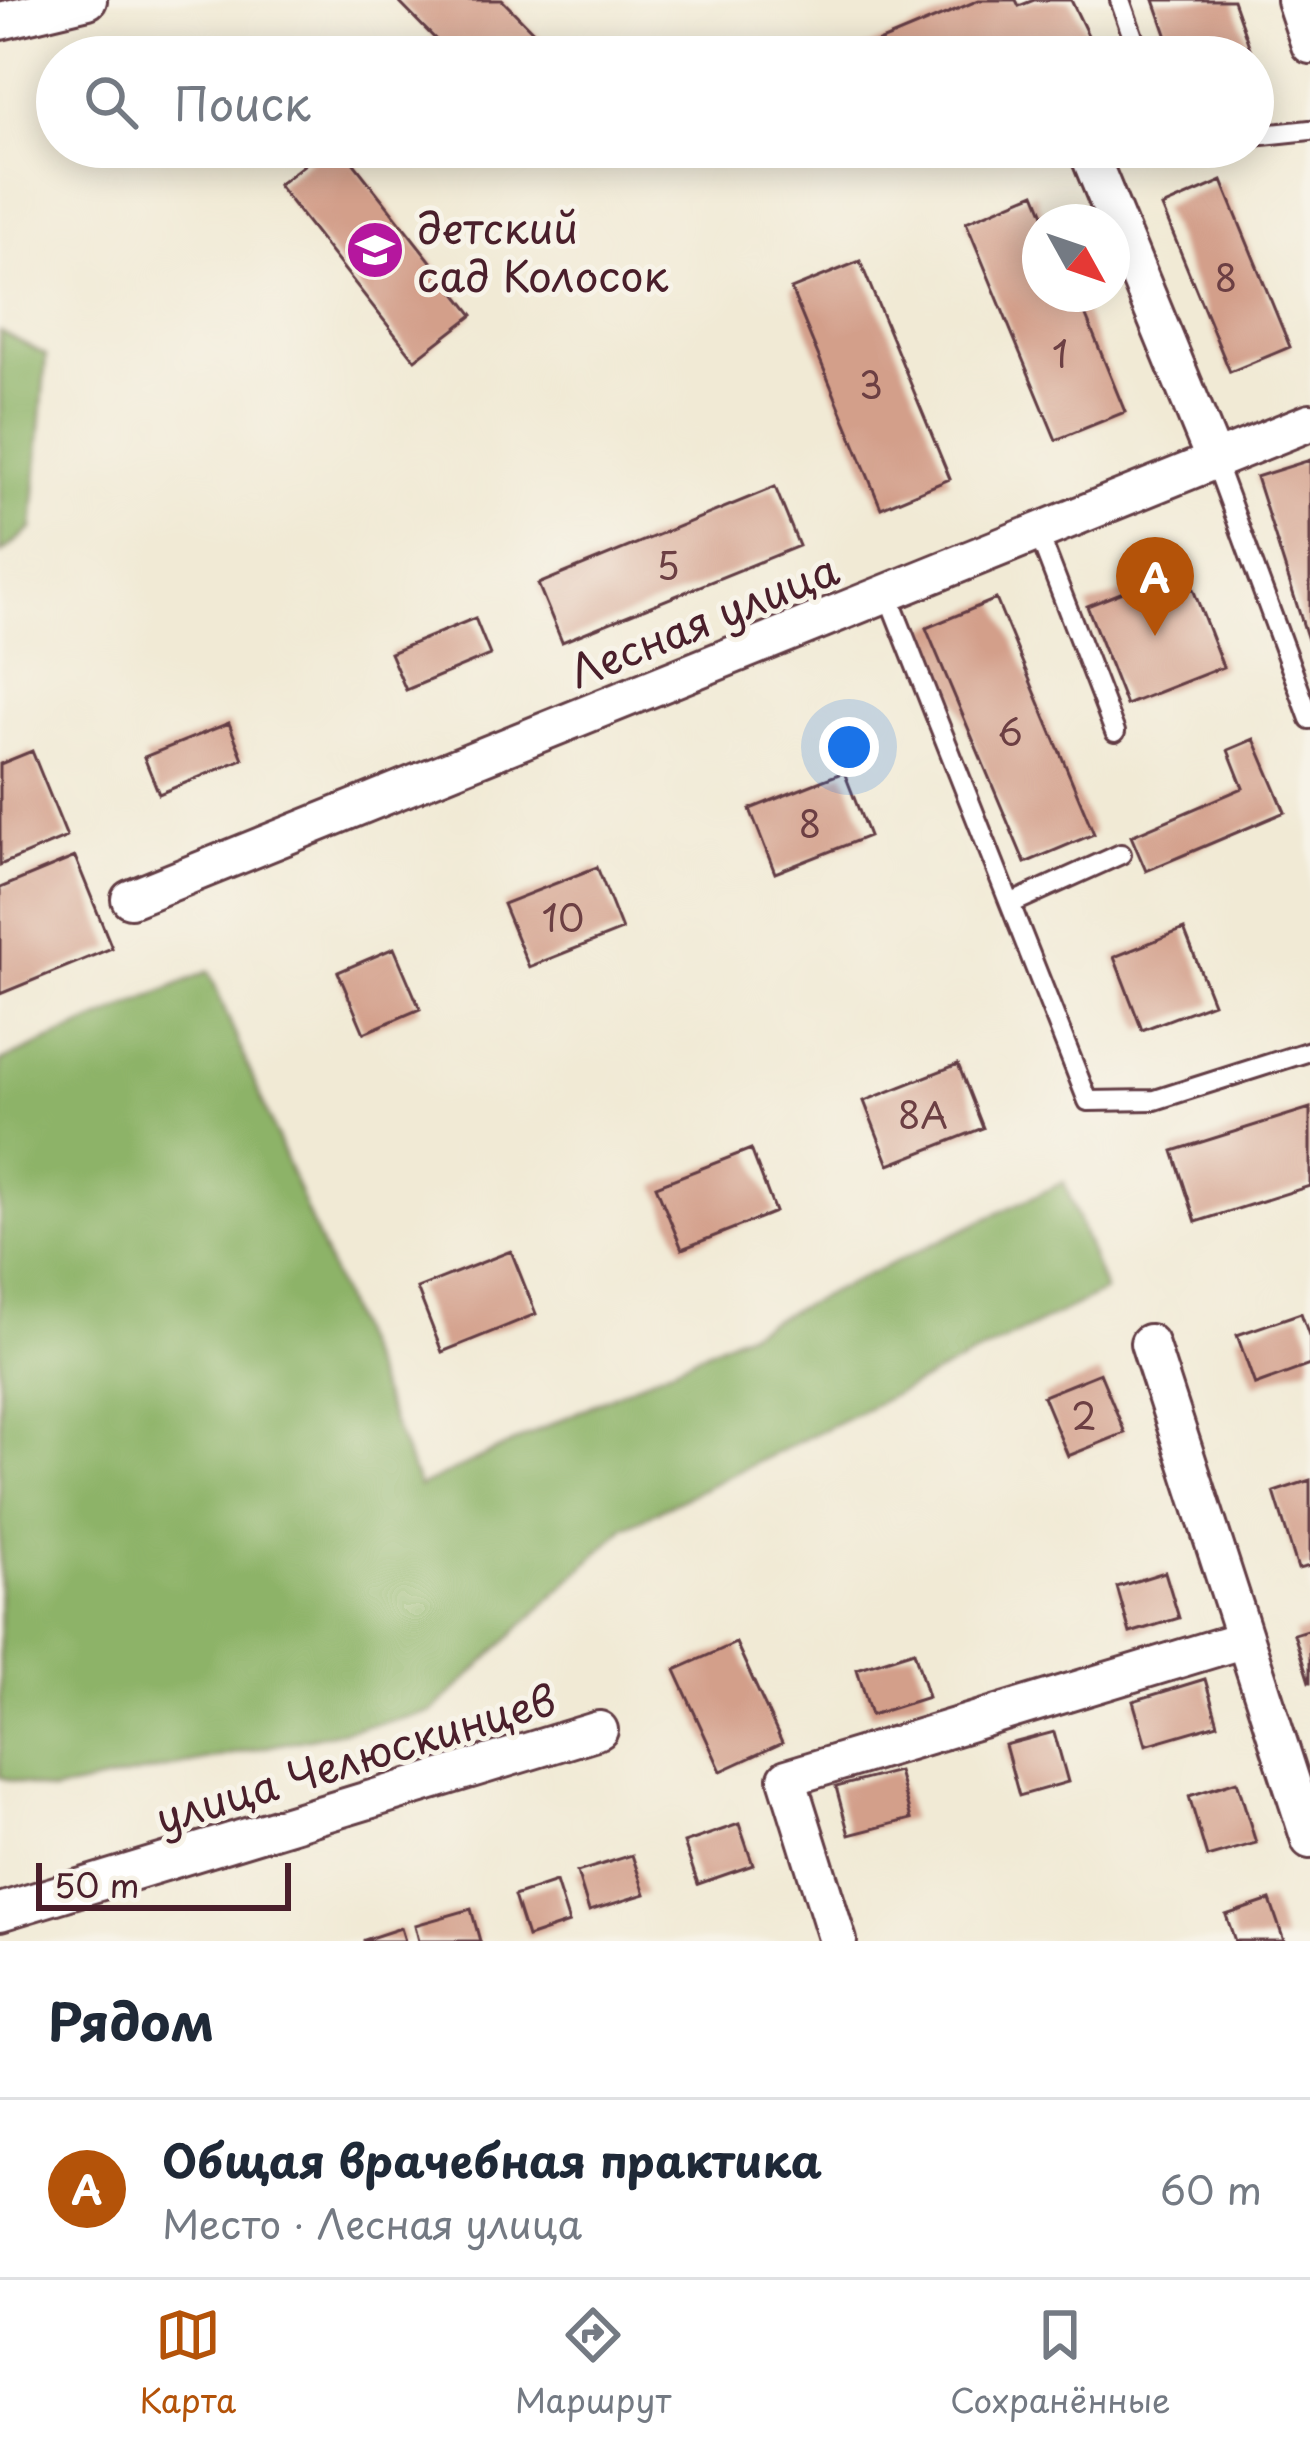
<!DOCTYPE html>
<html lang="ru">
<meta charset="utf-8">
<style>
:root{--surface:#fff;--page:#f6f6f7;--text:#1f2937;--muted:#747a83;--line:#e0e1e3;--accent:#b45309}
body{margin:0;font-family:"Playpen Sans",sans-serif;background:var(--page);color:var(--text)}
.compass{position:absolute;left:1022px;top:204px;width:108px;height:108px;border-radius:50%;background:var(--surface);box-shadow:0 6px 30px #0003;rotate:130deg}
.scale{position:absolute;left:36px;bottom:30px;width:255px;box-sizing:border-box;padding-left:12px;border:6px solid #4a1f2b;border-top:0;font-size:33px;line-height:42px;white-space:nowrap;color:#4a1f2b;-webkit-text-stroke:9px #f7f3e8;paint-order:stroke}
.you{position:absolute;left:849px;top:747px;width:42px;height:42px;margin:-30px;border:9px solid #fff;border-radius:50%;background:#1a73e8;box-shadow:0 0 0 18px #1a73e833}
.badge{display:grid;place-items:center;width:78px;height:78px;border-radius:50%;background:var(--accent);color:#fff;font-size:39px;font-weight:700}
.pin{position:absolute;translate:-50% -99px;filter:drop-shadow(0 3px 6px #0008)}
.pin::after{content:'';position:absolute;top:63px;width:42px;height:36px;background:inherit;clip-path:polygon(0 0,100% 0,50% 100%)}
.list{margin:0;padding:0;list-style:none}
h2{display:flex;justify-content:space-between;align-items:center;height:156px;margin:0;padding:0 48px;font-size:51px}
h2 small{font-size:39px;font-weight:400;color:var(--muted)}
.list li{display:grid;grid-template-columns:78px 1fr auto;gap:36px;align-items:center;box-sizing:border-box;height:180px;padding:0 48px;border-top:3px solid var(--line)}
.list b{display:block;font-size:45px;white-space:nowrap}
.list p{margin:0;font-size:39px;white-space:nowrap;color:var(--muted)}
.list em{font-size:39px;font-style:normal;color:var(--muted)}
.icon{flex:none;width:66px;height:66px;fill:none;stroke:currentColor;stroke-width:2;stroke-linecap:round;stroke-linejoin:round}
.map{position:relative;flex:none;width:1310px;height:1941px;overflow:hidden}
.search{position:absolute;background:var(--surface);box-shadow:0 6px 30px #0003;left:36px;right:36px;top:36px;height:132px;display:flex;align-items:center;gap:30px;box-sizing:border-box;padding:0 42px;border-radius:66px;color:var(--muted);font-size:45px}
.sheet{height:336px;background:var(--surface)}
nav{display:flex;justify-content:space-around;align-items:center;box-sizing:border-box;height:168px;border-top:3px solid var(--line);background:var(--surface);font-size:33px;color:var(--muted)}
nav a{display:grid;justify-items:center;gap:6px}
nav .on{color:var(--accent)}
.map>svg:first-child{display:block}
</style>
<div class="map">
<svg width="1310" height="1941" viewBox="0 0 1310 1941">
<rect width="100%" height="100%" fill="#f7f3e8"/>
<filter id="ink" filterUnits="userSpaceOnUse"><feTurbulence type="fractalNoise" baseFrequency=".00833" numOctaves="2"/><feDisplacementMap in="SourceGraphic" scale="24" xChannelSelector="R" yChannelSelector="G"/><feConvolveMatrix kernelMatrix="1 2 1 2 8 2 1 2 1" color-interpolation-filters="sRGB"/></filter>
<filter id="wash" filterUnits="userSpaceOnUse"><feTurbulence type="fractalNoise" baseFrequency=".004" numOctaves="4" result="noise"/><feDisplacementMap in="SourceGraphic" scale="48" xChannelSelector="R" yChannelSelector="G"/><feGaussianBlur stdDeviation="2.7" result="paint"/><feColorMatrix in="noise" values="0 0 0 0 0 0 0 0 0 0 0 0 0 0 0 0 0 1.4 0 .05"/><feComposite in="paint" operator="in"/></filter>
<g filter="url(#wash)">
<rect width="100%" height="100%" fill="#f1ead5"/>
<path fill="#8db368" stroke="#6c694a" stroke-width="3" d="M0 331 46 355 32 529 0 554Z
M209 971 419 1487 1064 1182 1105 1291 625 1527 432 1712 52 1792 0 1777V1062Z"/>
<g id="blocks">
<path fill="#d39f8a" d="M397 0H502L558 57H453Z
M979 0H1016L1019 6 1034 0H1071L1096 52 1084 57H843Z
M1154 0H1233L1253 57H1174Z
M1253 58 1267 97 1253 102Z
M327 147H341L473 315 415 360 278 185Z
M1222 181 1290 347 1230 372 1162 207Z
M1035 193 1047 222H1040V294H1077L1125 412 1056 440 966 222Z
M860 261 950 479 881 508 791 289Z
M1310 460V643H1309L1256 477Z
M775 487 799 546 562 642 538 584Z
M1185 568 1223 667 1126 705 1087 606Z
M996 599 1094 834 1025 863 926 628Z
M475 618 490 655 406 690 390 653Z
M229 723 243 759 159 794 144 757Z
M1254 739 1285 812 1146 871 1131 836 1243 788 1228 750Z
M32 751 67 837 0 865V764Z
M844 772 869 836 775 873 750 809Z
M75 857 112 948 0 994V888Z
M597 867 622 930 529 967 503 904Z
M1184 929 1213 1003 1142 1030 1114 957Z
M394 948 420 1009 364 1033 338 972Z
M958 1064 983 1128 889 1165 864 1101Z
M1310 1108V1186L1196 1222 1173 1151Z
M751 1149 775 1212 682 1249 656 1186Z
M511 1251 536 1314 442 1352 417 1288Z
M1301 1313 1310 1338V1365L1255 1385 1237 1335Z
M1100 1373 1125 1433 1068 1456 1043 1396Z
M1310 1480V1566L1298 1569 1274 1492Z
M1165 1572 1179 1618 1130 1633 1117 1587Z
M1310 1629V1682H1309L1294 1634Z
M736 1643 782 1743 721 1771 675 1670Z
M914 1651 928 1697 871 1715 857 1669Z
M1205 1679 1218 1724 1146 1745 1133 1701Z
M1054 1732 1068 1782 1019 1796 1005 1745Z
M898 1771 911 1819 849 1835 836 1787Z
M1237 1781 1256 1843 1207 1857 1189 1796Z
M739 1824 753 1865 698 1884 684 1843Z
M632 1855 645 1894 589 1911 577 1872Z
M556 1882 569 1923 527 1937 514 1896Z
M1270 1900 1284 1941H1235L1226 1915Z
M471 1909 480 1941H419L415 1925Z
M401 1928 405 1941H364V1940Z"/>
</g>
</g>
<g filter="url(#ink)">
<use href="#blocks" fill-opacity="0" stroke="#633d44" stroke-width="3"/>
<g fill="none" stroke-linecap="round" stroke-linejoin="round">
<defs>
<path id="lane" d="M1120 0 1140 57
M1253 136 1310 130
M1215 461 1310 719
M1038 532 1115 732
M887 593 1088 1101 1155 1100 1310 1051
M1010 904 1121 854"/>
<path id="street" d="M1295 0 1310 45
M0 21 88 0
M1086 147 1215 461
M130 899 1310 422
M1149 1343 1310 1840
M0 1912 599 1730
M838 1941 787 1778 1245 1639"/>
</defs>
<use href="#lane" stroke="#633d44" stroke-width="24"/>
<use href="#street" stroke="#633d44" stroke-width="42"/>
<use href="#lane" stroke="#fff" stroke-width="18"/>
<use href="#street" stroke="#fff" stroke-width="36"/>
</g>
</g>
<defs>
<symbol id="school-disc" viewBox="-11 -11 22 22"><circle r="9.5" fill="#b5179e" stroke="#f7f3e8"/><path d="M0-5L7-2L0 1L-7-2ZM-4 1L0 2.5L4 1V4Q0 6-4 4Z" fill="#fff"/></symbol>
</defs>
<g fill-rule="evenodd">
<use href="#school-disc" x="342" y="217" width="66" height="66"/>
</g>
<g text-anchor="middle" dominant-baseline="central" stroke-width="10" stroke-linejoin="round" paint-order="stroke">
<g font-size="36" fill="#6c3f43">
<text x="1226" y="277">8</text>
<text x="1060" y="353">1</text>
<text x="871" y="384">3</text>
<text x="668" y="565">5</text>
<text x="1010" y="731">6</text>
<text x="810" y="823">8</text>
<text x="563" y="917">10</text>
<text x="923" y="1114">8А</text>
<text x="1084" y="1415">2</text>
</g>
<g font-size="42" fill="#4a1f2b" stroke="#f7f3e8" text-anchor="start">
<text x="417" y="226">детский<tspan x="417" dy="48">сад Колосок</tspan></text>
</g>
<g font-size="42" fill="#4a1f2b" stroke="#f7f3e8">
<text transform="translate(703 619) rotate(-22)">Лесная улица</text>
<text transform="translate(355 1757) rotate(-17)">улица Челюскинцев</text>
</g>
</g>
</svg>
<svg class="compass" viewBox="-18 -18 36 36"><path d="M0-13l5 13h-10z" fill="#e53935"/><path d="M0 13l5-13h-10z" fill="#747a83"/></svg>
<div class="scale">50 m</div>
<div class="you"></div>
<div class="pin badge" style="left:1155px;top:636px">A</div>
<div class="search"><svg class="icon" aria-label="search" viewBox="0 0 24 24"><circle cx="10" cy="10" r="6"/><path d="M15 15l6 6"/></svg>Поиск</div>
</div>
<section class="sheet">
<h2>Рядом<small></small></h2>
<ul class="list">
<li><span class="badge">A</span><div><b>Общая врачебная практика</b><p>Место · Лесная улица</p></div><em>60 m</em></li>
</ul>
</section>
<nav>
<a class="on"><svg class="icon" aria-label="map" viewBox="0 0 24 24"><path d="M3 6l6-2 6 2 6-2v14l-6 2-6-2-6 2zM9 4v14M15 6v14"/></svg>Карта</a>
<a><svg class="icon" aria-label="directions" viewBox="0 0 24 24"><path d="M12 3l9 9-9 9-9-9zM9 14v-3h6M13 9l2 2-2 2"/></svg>Маршрут</a>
<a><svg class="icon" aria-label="saved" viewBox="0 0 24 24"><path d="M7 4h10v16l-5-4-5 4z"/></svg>Сохранённые</a>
</nav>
